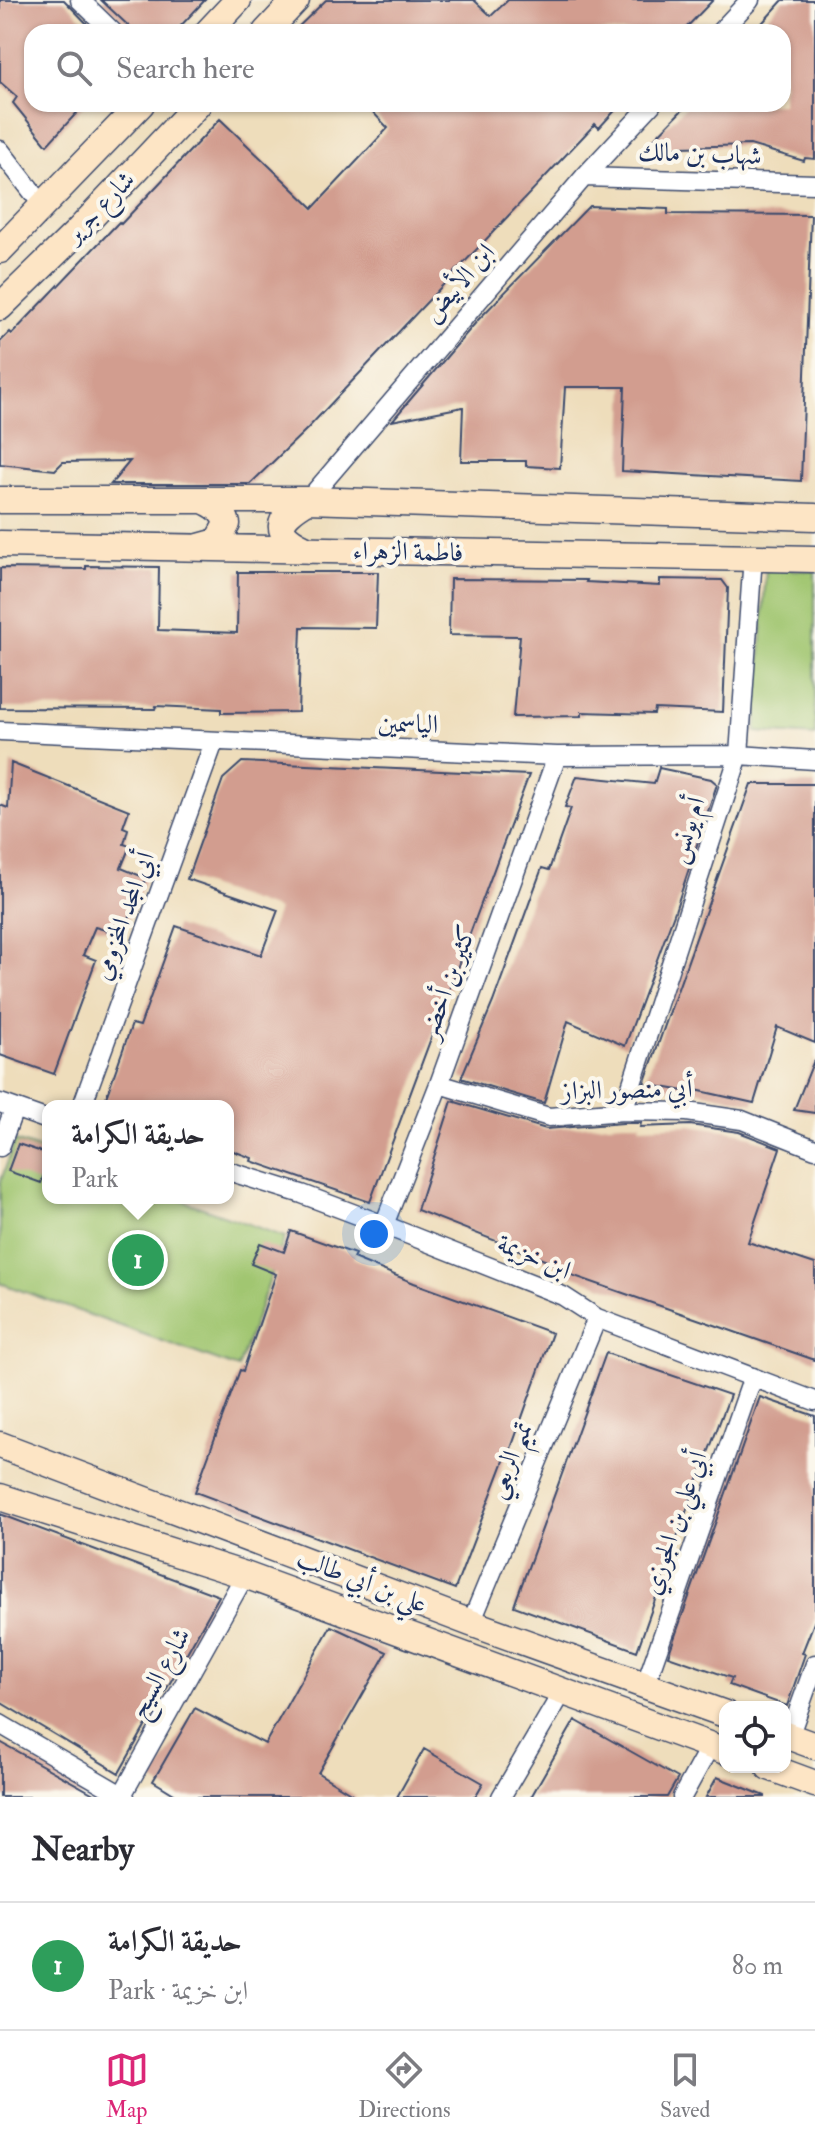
<!DOCTYPE html>
<meta charset="utf-8">
<style>
:root{--surface:#fff;--page:#f2f2f3;--text:#2b2b33;--muted:#7c7c81;--line:#e1e1e2;--accent:#db2777}
body{margin:0;font-family:"IM FELL Double Pica",Amiri,serif;background:var(--page);color:var(--text)}
.controls{position:absolute;right:24px;bottom:24px;display:grid;overflow:hidden;border-radius:16px;box-shadow:0 2px 6px #0004}
.controls button{width:72px;height:72px;display:grid;place-items:center;padding:0;border:0;border-bottom:2px solid var(--line);background:var(--surface);color:var(--text);font:40px sans-serif}
.you{position:absolute;left:374px;top:1234px;width:28px;height:28px;margin:-20px;border:6px solid #fff;border-radius:50%;background:#1a73e8;box-shadow:0 0 0 12px #1a73e833}
.badge{display:grid;place-items:center;width:52px;height:52px;border-radius:50%;background:var(--accent);color:#fff;font-size:26px;font-weight:700}
.pin{position:absolute;translate:-50% -50%;border:4px solid #fff;box-shadow:0 2px 8px #0006}
.popup{position:absolute;left:42px;top:1100px;width:192px;height:104px;box-sizing:border-box;display:grid;place-content:center;border-radius:16px;background:var(--surface);filter:drop-shadow(0 2px 6px #0005);font-size:26px;white-space:nowrap;color:var(--muted)}
.popup b{font-size:30px;color:var(--text)}
.popup::after{content:'';position:absolute;left:50%;top:100%;margin-left:-16px;border:16px solid transparent;border-top-color:var(--surface)}
.list{margin:0;padding:0;list-style:none}
h2{display:flex;justify-content:space-between;align-items:center;height:104px;margin:0;padding:0 32px;font-size:34px}
h2 small{font-size:26px;font-weight:400;color:var(--muted)}
.list li{display:grid;grid-template-columns:52px 1fr auto;gap:24px;align-items:center;box-sizing:border-box;height:128px;padding:0 32px;border-top:2px solid var(--line)}
.list b{display:block;font-size:30px;white-space:nowrap}
.list p{margin:0;font-size:26px;white-space:nowrap;color:var(--muted)}
.list em{font-size:26px;font-style:normal;color:var(--muted)}
.icon{flex:none;width:44px;height:44px;fill:none;stroke:currentColor;stroke-width:2;stroke-linecap:round;stroke-linejoin:round}
.map{position:relative;flex:none;width:815px;height:1797px;overflow:hidden}
.search{position:absolute;background:var(--surface);box-shadow:0 2px 6px #0004;left:24px;right:24px;top:24px;height:88px;display:flex;align-items:center;gap:20px;box-sizing:border-box;padding:0 28px;border-radius:24px;color:var(--muted);font-size:30px}
.sheet{height:232px;background:var(--surface)}
nav{display:flex;justify-content:space-around;align-items:center;box-sizing:border-box;height:112px;border-top:2px solid var(--line);background:var(--surface);font-size:22px;color:var(--muted)}
nav a{display:grid;justify-items:center;gap:4px}
nav .on{color:var(--accent)}
.map>svg:first-child{display:block}
</style>
<div class="map">
<svg width="815" height="1797" viewBox="0 0 815 1797">
<rect width="100%" height="100%" fill="#fbf7ec"/>
<filter id="ink" filterUnits="userSpaceOnUse"><feTurbulence type="fractalNoise" baseFrequency=".0125" numOctaves="2"/><feDisplacementMap in="SourceGraphic" scale="16" xChannelSelector="R" yChannelSelector="G"/><feConvolveMatrix kernelMatrix="1 2 1 2 8 2 1 2 1" color-interpolation-filters="sRGB"/></filter>
<filter id="wash" filterUnits="userSpaceOnUse"><feTurbulence type="fractalNoise" baseFrequency=".006" numOctaves="4" result="noise"/><feDisplacementMap in="SourceGraphic" scale="32" xChannelSelector="R" yChannelSelector="G"/><feGaussianBlur stdDeviation="1.8" result="paint"/><feColorMatrix in="noise" values="0 0 0 0 0 0 0 0 0 0 0 0 0 0 0 0 0 1.4 0 .05"/><feComposite in="paint" operator="in"/></filter>
<g filter="url(#wash)">
<rect width="100%" height="100%" fill="#edb"/>
<path fill="#a1c671" stroke="#5e7a68" stroke-width="2" d="M766 568 815 571V736L756 732Z
M15 1141 48 1152V1198H175L285 1237 238 1368 0 1283V1183Z"/>
<g id="blocks">
<path fill="#d29d8f" d="M0 0H64L95 32H32V104H85L47 145 13 103 17 97 0 82Z
M101 0H205L175 32H135Z
M326 0H474L491 16 508 0H713L682 32H293Z
M783 0H815V159L805 158 804 161 750 145 645 148 688 104H783V32H754Z
M365 104H621L599 128 595 124 307 429 250 484H111L130 461 63 462 55 470 0 464V342L10 332 12 334 119 222 121 224 220 119 313 208 388 128Z
M589 206 668 209V214L811 215 801 481 622 471 625 387H565L560 468 526 466V461H461L463 407 392 421 478 320Z
M86 566 159 567 158 630 237 633 238 572H378L376 628 301 627 298 712 221 713V709L156 706 155 709 0 708V568L86 569Z
M450 579 587 580 586 582 660 586V579L722 580 728 588 723 712 655 709 654 714 582 712V716L513 717 520 636 449 635Z
M242 762 529 775 370 1202 251 1161 252 1158 228 1149V1106H103L132 1024 140 1026 176 926 261 955 278 910 187 879 223 779Z
M11 763 129 810 123 827 128 829 124 844 130 846 121 868 146 878 122 935 95 927 83 955 96 960 54 1074 0 1055V805L8 808Z
M659 768 711 779 717 784 675 911 625 1046 568 1021 544 1103 461 1078 493 1002 542 868 549 870 571 808 565 807 577 776 654 784Z
M751 784H815V1043L777 1027 754 1103 691 1089 690 1092 644 1084Z
M814 1060 815 1113 794 1110Z
M452 1101 546 1129 623 1123H641L640 1127 690 1125 739 1132 780 1148 748 1242 815 1264V1360L563 1272 565 1268 417 1210Z
M18 1144 48 1154V1162L41 1183 8 1171Z
M291 1231 355 1254 353 1258 414 1283 552 1333 509 1454 507 1453 455 1589 195 1492 240 1370 243 1371 276 1274 251 1264 260 1243 284 1252Z
M606 1353 730 1395 692 1495 637 1651 514 1606Z
M760 1397 815 1416V1620L802 1653 805 1654 787 1706 729 1685 732 1678 668 1656Z
M0 1514 219 1596 119 1773 0 1702Z
M331 1626 387 1652 318 1773 357 1797H179L153 1781 195 1708 265 1744Z
M575 1720 678 1778 667 1797H531Z
M0 1742 99 1797H0Z
M424 1749 483 1783 475 1797H397Z
M717 1777 765 1796V1797H706Z"/>
</g>
</g>
<g filter="url(#ink)">
<use href="#blocks" fill-opacity="0" stroke="#3b496c" stroke-width="2"/>
<g fill="none" stroke-linecap="round" stroke-linejoin="round">
<defs>
<path id="street" d="M80 0 113 32
M720 32 750 0
M0 150 44 207
M584 177 815 184
M308 500 584 177 652 104
M0 731 557 756 739 755 815 760
M439 1084 549 1117 623 1111 687 1112 742 1120 815 1149
M0 1103 48 1120
M82 1106 214 742
M623 1111 739 755 753 556
M0 1147 14 1109
M228 1171 302 1194 384 1225 563 1296 597 1318 815 1401
M384 1225 439 1084 557 756
M471 1623 597 1318
M645 1686 753 1377
M0 1724 125 1797
M789 1737 815 1664
M121 1797 245 1575
M501 1797 563 1691
M682 1797 710 1746"/>
<path id="secondary" d="M208 32 238 0
M266 32 296 0
M0 250 141 104
M0 307 77 232 198 104
M0 500H308L815 517
M308 500C275 519 271 534 309 550
M0 544 815 559
M199 547 217 542 227 524C224 511 215 505 203 500
M0 1445 471 1623 725 1714
M0 1497 245 1575 725 1751
M785 1735 815 1746
M769 1767 815 1784"/>
</defs>
<use href="#street" stroke="#3b496c" stroke-width="21"/>
<use href="#secondary" stroke="#3b496c" stroke-width="29"/>
<use href="#street" stroke="#fff" stroke-width="18"/>
<use href="#secondary" stroke="#fde5c5" stroke-width="26"/>
</g>
</g>
<g text-anchor="middle" dominant-baseline="central" stroke-width="8" stroke-linejoin="round" paint-order="stroke">
<g font-size="26" fill="#1b2f5e" stroke="#fbf7ec">
<text transform="translate(700 154) rotate(2)">شهاب بن مالك</text>
<text transform="translate(100 207) rotate(-46)">شارع جرير</text>
<text transform="translate(459 283) rotate(-49)">ابن الأبيض</text>
<text transform="translate(408 552) rotate(1)">فاطمة الزهراء</text>
<text transform="translate(408 724) rotate(2)">الياسمين</text>
<text transform="translate(687 830) rotate(-72)">أم يونس</text>
<text transform="translate(124 916) rotate(-70)">أبي المجد المخزومي</text>
<text transform="translate(448 982) rotate(-70)">كثير بن أخضر</text>
<text transform="translate(627 1090) rotate(-1)">أبي منصور البزاز</text>
<text transform="translate(534 1257) rotate(23)">ابن خزيمة</text>
<text transform="translate(510 1460) rotate(-68)">تميم الربعي</text>
<text transform="translate(675 1523) rotate(-71)">أبي علي بن الجوزي</text>
<text transform="translate(362 1581) rotate(21)">علي بن أبي طالب</text>
<text transform="translate(160 1673) rotate(-61)">شارع السيح</text>
</g>
</g>
</svg>
<div class="controls">
<button><svg class="icon" aria-label="locate" viewBox="0 0 24 24"><circle cx="12" cy="12" r="6"/><path d="M12 2v4M12 18v4M2 12h4M18 12h4"/></svg></button>
</div>
<div class="you"></div>
<div class="pin badge" style="left:138px;top:1260px;background:#2e9e5b">1</div>
<div class="popup"><b>حديقة الكرامة</b>Park</div>
<div class="search"><svg class="icon" aria-label="search" viewBox="0 0 24 24"><circle cx="10" cy="10" r="6"/><path d="M15 15l6 6"/></svg>Search here</div>
</div>
<section class="sheet">
<h2>Nearby<small></small></h2>
<ul class="list">
<li><span class="badge" style="background:#2e9e5b">1</span><div><b>حديقة الكرامة</b><p>Park · ابن خزيمة</p></div><em>80 m</em></li>
</ul>
</section>
<nav>
<a class="on"><svg class="icon" aria-label="map" viewBox="0 0 24 24"><path d="M3 6l6-2 6 2 6-2v14l-6 2-6-2-6 2zM9 4v14M15 6v14"/></svg>Map</a>
<a><svg class="icon" aria-label="directions" viewBox="0 0 24 24"><path d="M12 3l9 9-9 9-9-9zM9 14v-3h6M13 9l2 2-2 2"/></svg>Directions</a>
<a><svg class="icon" aria-label="saved" viewBox="0 0 24 24"><path d="M7 4h10v16l-5-4-5 4z"/></svg>Saved</a>
</nav>
